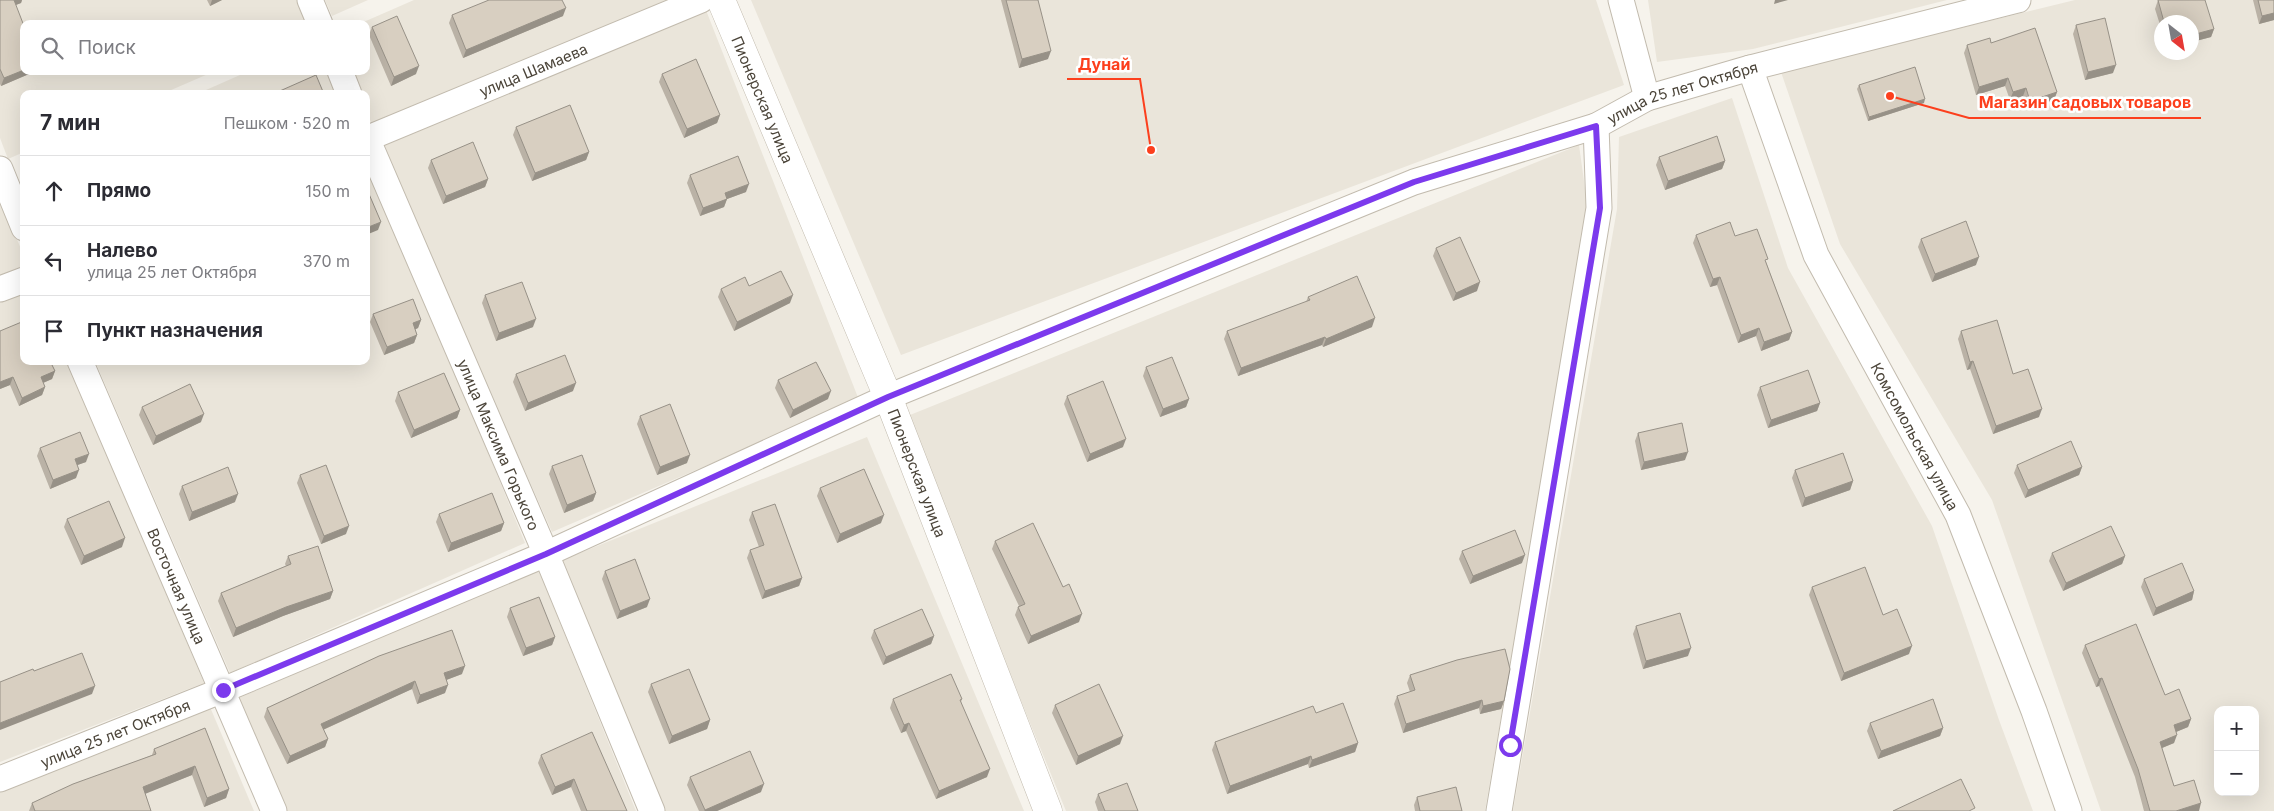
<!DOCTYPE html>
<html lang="ru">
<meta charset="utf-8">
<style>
:root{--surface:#fff;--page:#f2f2f3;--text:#2b2b33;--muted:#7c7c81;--line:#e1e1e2}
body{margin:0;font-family:Inter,sans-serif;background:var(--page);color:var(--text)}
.controls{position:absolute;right:15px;bottom:15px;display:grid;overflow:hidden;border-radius:10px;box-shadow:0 5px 20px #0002}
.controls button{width:45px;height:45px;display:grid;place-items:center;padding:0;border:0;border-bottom:1px solid var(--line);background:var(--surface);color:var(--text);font:25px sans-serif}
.compass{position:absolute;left:2154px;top:15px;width:45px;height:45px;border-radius:50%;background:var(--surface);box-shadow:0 5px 20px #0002;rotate:149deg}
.stop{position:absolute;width:15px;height:15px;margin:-11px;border:4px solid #7c3aed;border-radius:50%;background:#fff}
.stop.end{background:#7c3aed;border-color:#fff;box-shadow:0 1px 5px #0008}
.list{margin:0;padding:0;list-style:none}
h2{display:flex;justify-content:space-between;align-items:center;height:65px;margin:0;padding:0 20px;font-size:21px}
h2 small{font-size:16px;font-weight:400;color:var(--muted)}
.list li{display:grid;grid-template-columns:32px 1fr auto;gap:15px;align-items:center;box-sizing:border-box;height:70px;padding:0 20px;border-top:1px solid var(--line)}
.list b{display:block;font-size:19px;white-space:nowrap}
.list p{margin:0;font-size:16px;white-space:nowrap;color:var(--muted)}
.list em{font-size:16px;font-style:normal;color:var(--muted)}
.icon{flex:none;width:28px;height:28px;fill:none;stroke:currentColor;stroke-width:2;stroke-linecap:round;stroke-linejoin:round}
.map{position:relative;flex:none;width:2274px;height:811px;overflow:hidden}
.search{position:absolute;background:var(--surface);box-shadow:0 5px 20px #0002;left:20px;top:20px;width:350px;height:55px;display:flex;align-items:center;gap:12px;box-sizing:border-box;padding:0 18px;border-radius:10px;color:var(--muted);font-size:19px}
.panel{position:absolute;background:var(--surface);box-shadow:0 5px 20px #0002;left:20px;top:90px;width:350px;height:275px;border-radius:10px}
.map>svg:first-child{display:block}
</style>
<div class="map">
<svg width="2274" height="811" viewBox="0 0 2274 811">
<rect width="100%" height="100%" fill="#f6f3ec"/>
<path fill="#eae5da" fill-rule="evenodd" d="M0 0H297L308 24H24V71H215L162 94H24V152L8 159 0 138Z
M325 0H368L332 16Z
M414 0H702L859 400 552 532 366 111V94H359L349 71H366V24H359Z
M751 0H1596L1624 85 901 355Z
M1648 0H1947L1753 49 1657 62Z
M2075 0H2274V811H2101L1992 500 1840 244 1781 72ZM2162 22H2192V52H2162ZM2218 710H2255V792H2218Z
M249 71H333L342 94H197Z
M1732 98 1788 268 1932 526 1999 720 2033 811H1513L1617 209 1619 137Z
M1579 145 1588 210 1485 811H1066L905 417Z
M366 153 525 543 230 673 95 361H366Z
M0 199 24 256V361H68L204 683 0 762Z
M867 437 1024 811H665L560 561Z
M538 568 636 811H287L239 698Z
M210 707 254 811H0V792Z"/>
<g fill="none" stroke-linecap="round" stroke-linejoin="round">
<defs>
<g id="minor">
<path d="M310 0 320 24"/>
<path d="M1621 0 1647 98"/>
<path id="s1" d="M1750 68 1816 255 1958 515 2034 711 2069 811"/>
<path d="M340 71 349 94"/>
<path id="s2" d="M366 136 546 554 652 811"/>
<path id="s3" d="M366 139 701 0"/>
<path d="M0 169 24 228"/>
<path d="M0 289 24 280"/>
<path id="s4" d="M80 361 274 811"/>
<path id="s5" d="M0 779 223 690 546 554 888 397 1414 182 1596 126 1647 98 1750 68 2018 0"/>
<path d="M1499 811 1599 208 1596 126"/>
</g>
<g id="tertiary">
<path id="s6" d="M721 0 888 397 1048 811"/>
</g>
</defs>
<use href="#minor" stroke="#c2bbae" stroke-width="27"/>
<use href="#tertiary" stroke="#c2bbae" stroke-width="29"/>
<use href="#minor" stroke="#fff" stroke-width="25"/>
<use href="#tertiary" stroke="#fff" stroke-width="28"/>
</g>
<path fill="#bab2a6" d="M0 0H22L21 3 16 5 24 71H36L1 86 0 84Z
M207 0H222L210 6Z
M1001 0H1038L1048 59 1019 68Z
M2158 0 2214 29 2211 37 2192 42V22H2162V31L2155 9Z
M2253 0H2274V20L2259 24Z
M452 15 563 16 463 58 449 23Z
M2076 25 2113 73 2085 80 2073 34Z
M372 27 416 74 391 86 369 35Z
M1991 43 2057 92 2054 100 2027 109 2023 96 2010 100 2005 86 1976 95 1964 53 1967 45Z
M662 74 720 115 717 123 684 138 659 82Z
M1859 85 1924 103 1868 121 1857 89Z
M516 127 589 152 586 160 532 181 513 135Z
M1659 157 1725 161 1722 169 1665 190 1656 165Z
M431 160 488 179 485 187 443 204 428 168Z
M690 175 746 192 727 199 724 207 700 216 687 183Z
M1696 235 1735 236 1766 262 1792 332 1789 340 1761 351 1756 336 1738 343 1717 285 1710 287 1693 243Z
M1921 239 1976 265 1932 282 1918 247Z
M1436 248 1477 291 1453 301 1433 256Z
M749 286 790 303 734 331 718 297 721 289Z
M485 295 533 327 496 341 482 303Z
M1308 297 1372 327 1323 347 1322 345 1238 376 1224 339 1227 331 1306 302Z
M373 314 421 320 418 328 415 329 417 335 414 343 384 355 370 322Z
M0 331 55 371 52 379 43 383 45 387 42 395 19 406 10 385 0 389Z
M1961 331 2013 374 2039 417 1993 434 1970 369 1967 370 1958 339Z
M1146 367 1189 399 1186 407 1160 417 1143 376Z
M516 374 573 391 525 411 513 382Z
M778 380 828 399 790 418 775 388Z
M1760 387 1820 403 1817 411 1768 428 1757 395Z
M398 392 460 410 457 418 411 438 395 401Z
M1067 396 1123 447 1087 462 1064 404Z
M142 407 201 422 153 445 139 415Z
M640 416 687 463 657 475 637 424Z
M1638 433 1685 460 1641 470 1635 441Z
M40 448 86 462 77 465 76 478 50 489 37 456Z
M2017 465 2082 467 2079 475 2025 498 2014 473Z
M552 466 596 493 593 501 564 513 549 474Z
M1795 470 1853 481 1850 490 1802 507 1792 478Z
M300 475 346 534 321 544 297 483Z
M182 486 235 502 189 521 179 494Z
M820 488 881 523 837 543 817 496Z
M752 512 802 578 799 586 762 599 747 558 750 550 759 547 749 520Z
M439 514 504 523 501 531 448 552 436 522Z
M67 519 122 547 81 565 64 527Z
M995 541 1079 622 1028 644 1015 615 1018 607 1019 606 992 549Z
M1462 551 1522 563 1470 584 1459 559Z
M2052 553 2125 556 2122 564 2063 591 2049 561Z
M288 556 333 591 330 599 283 616 233 637 218 601 221 593 286 566 285 564Z
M605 571 647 607 617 619 602 579Z
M2144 579 2194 591 2192 600 2153 616 2141 587Z
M1812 587 1883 615 1909 654 1841 681 1809 595Z
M510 608 555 637 552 645 523 656 507 617Z
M1636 626 1688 656 1643 669 1633 634Z
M874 630 934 636 931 644 883 665 871 638Z
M2085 645 2165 695 2191 719 2188 727 2176 732 2174 743 2162 748 2174 786 2199 811H2144L2135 777 2099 686 2096 687 2082 653Z
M379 656 462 674 446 680 445 693 417 704 412 689 323 730 328 739 325 747 287 764 264 717 267 708Z
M1410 675 1504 701 1501 709 1480 714 1479 708 1403 733 1394 704 1397 696 1410 692 1407 683Z
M651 684 710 720 707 729 669 744 648 692Z
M893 699H962L961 702 987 777 936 799 906 731 901 733 890 708Z
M1055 705 1120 744 1076 765 1052 713Z
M1316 713 1358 743 1355 752 1309 768 1308 764 1227 794 1212 750 1215 742Z
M1870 723 1943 728 1940 736 1878 759 1867 731Z
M205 728 229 789 226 798 204 807 192 775 145 793 151 811H29L32 803 152 755 154 749Z
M541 755 627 811H581L571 787 552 795 538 763Z
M690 777 761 792 717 811H699L687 785Z
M1098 794 1138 811H1098L1095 802Z
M1417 797 1462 811H1415L1414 805Z"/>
<path fill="#979187" d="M13 0H22L21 3 10 7Z
M212 0H222L210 6Z
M1775 0H1788L1774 4Z
M566 8 563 16 463 58 466 50Z
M2274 13V20L2259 24 2262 16Z
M2214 29 2211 37 2192 42V35Z
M1051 51 1048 59 1019 68 1022 59Z
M2116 65 2113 73 2085 80 2088 72Z
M419 66 416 74 391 86 394 77Z
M24 70V71H36L1 86 4 78Z
M2008 78 2005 86 1976 95 1979 87Z
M2026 88 2023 96 2010 100 2013 92Z
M2057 92 2054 100 2027 109 2030 101Z
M1925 99 1924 103 1868 121 1869 117Z
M720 115 717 123 684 138 687 129Z
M589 152 586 160 532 181 535 173Z
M1725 161 1722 169 1665 190 1668 181Z
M488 179 485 187 443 204 446 196Z
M749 184 746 192 727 199 724 207 700 216 703 208 725 193Z
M381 222 378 230 366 235V228Z
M1979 257 1976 265 1932 282 1935 274Z
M1720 277 1717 285 1710 287 1713 279Z
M1480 282 1477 291 1453 301 1456 293Z
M793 295 790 303 734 331 737 322Z
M1375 318 1372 327 1323 347 1326 339Z
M536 319 533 327 496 341 499 333Z
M421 320 418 328 410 332 413 323Z
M1759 328 1756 336 1738 343 1741 335Z
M1792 332 1789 340 1761 351 1764 342Z
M417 335 414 343 384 355 387 347Z
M1325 337 1322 345 1238 376 1241 368Z
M1973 361 1970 369 1967 370 1970 362Z
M55 371 52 379 38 385 41 377Z
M13 377 10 385 0 389V382Z
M576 383 573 391 525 411 528 403Z
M45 387 42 395 19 406 22 398Z
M831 391 828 399 790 418 793 410Z
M1189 399 1186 407 1160 417 1163 409Z
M1820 403 1817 411 1768 428 1771 420Z
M2042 409 2039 417 1993 434 1996 426Z
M460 410 457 418 411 438 414 430Z
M204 414 201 422 153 445 156 436Z
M1126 439 1123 447 1087 462 1090 454Z
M1688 452 1685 460 1641 470 1644 462Z
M89 454 86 462 72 467 75 459Z
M690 455 687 463 657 475 660 467Z
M2082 467 2079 475 2025 498 2028 490Z
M79 470 76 478 50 489 53 480Z
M1853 481 1850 490 1802 507 1805 498Z
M596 493 593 501 564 513 567 505Z
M238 494 235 502 189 521 192 512Z
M884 515 881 523 837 543 840 534Z
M504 523 501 531 448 552 451 543Z
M349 526 346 534 321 544 324 536Z
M125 538 122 547 81 565 84 556Z
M1525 555 1522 563 1470 584 1473 576Z
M2125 556 2122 564 2063 591 2066 583Z
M802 578 799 586 762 599 765 591Z
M333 591 330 599 283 616 233 637 236 628 286 607Z
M2194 591 2192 600 2153 616 2156 608Z
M650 599 647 607 617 619 620 611Z
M1082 614 1079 622 1028 644 1031 636Z
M934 636 931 644 883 665 886 657Z
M555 637 552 645 523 656 526 648Z
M1912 646 1909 654 1841 681 1844 673Z
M1691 648 1688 656 1643 669 1646 661Z
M465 666 462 674 441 682 444 673Z
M2102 678 2099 686 2096 687 2099 679Z
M415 681 412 689 318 732 321 724Z
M448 685 445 693 417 704 420 695Z
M95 686 92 694 0 730V723Z
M1482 700 1479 708 1403 733 1406 724Z
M1504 701 1501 709 1480 714 1483 706Z
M2191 719 2188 727 2171 734 2174 725Z
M710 720 707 729 669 744 672 736Z
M909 723 906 731 901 733 904 725Z
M1943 728 1940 736 1878 759 1881 751Z
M2177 735 2174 743 2157 750 2160 742Z
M1123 736 1120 744 1076 765 1078 756Z
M328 739 325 747 287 764 290 756Z
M1358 743 1355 752 1309 768 1312 760Z
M1311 756 1308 764 1227 794 1230 786Z
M195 766 192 775 140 796 143 787Z
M990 769 987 777 936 799 939 791Z
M574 779 571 787 552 795 555 787Z
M764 784 761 792 717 811H704L705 810Z
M229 789 226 798 204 807 207 798Z
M2201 803 2199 811H2176Z"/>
<path fill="#d8cfc1" stroke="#979187" d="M0 0H14L24 26V70L4 78 0 69Z
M489 0H562L566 8 466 50 452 15Z
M1006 0H1038L1051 51 1022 59Z
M2158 0H2205L2214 29 2192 35V22H2185L2184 21 2178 22H2164Z
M2258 0H2274V13L2262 16Z
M397 16 419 66 394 77 372 27Z
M2105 18 2116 65 2088 72 2076 25Z
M2035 28 2057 92 2030 101 2026 88 2013 92 2008 78 1979 87 1967 45 1990 38 1991 43Z
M696 59 720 115 687 129 662 74Z
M1915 67 1925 99 1869 117 1859 85Z
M316 75 324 94H273Z
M570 105 589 152 535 173 516 127Z
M1717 136 1725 161 1668 181 1659 157Z
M473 142 488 179 446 196 431 160Z
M738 156 749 184 725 193 727 199 703 208 690 175Z
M366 187 381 222 366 228Z
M1966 221 1979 257 1935 274 1921 239Z
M1730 222 1735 236 1757 229 1768 259 1765 260 1792 332 1764 342 1759 328 1741 335 1720 277 1713 279 1696 235Z
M1460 237 1480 282 1456 293 1436 248Z
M781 271 793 295 737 322 721 289 745 277 749 286Z
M1357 276 1375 318 1326 339 1325 337 1241 368 1227 331 1310 300 1308 297Z
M522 282 536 319 499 333 485 295Z
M413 299 421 320 413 323 417 335 387 347 373 314Z
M1997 320 2013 374 2028 369 2042 409 1996 426 1973 361 1970 362 1961 331Z
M24 321V361H50L55 371 41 377 45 387 22 398 13 377 0 382V331Z
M565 355 576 383 528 403 516 374Z
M1172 357 1189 399 1163 409 1146 367Z
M816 362 831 391 793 410 778 380Z
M1808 370 1820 403 1771 420 1760 387Z
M444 373 460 410 414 430 398 392Z
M1103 381 1126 439 1090 454 1067 396Z
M190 384 204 414 156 436 142 407Z
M670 404 690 455 660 467 640 416Z
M1682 423 1688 452 1644 462 1638 433Z
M80 432 89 454 75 459 79 470 53 480 40 448Z
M2071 441 2082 467 2028 490 2017 465Z
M1843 453 1853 481 1805 498 1795 470Z
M582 455 596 493 567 505 552 466Z
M326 465 349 526 324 536 300 475Z
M228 467 238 494 192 512 182 486Z
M864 469 884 515 840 534 820 488Z
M492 493 504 523 451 543 439 514Z
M109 501 125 538 84 556 67 519Z
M775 504 802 578 765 591 750 550 764 545 752 512Z
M1033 523 1063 587 1069 584 1082 614 1031 636 1018 607 1025 604 995 541Z
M2111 526 2125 556 2066 583 2052 553Z
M1515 530 1525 555 1473 576 1462 551Z
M318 546 333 591 286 607 236 628 221 593 291 564 288 556Z
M635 559 650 599 620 611 605 571Z
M2182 563 2194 591 2156 608 2144 579Z
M1865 567 1883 615 1897 609 1912 646 1844 673 1812 587Z
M539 597 555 637 526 648 510 608Z
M922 609 934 636 886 657 874 630Z
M1680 613 1691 648 1646 661 1636 626Z
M2136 624 2165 695 2179 689 2191 719 2174 725 2177 735 2160 742 2174 786 2194 780 2201 803 2176 811H2150L2138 769 2102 678 2099 679 2085 645Z
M452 630 465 666 444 673 448 685 420 695 415 681 321 724 328 739 290 756 267 708 379 656Z
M1505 649 1510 669 1504 701 1483 706 1482 700 1406 724 1397 696 1415 690 1410 675 1457 660Z
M82 653 95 686 0 723V682L33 669 34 671Z
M689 669 710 720 672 736 651 684Z
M951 674 962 699 960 700 990 769 939 791 909 723 904 725 893 699Z
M1099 684 1123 736 1078 756 1055 705Z
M1933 699 1943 728 1881 751 1870 723Z
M1343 703 1358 743 1312 760 1311 756 1230 786 1215 742 1313 706 1316 713Z
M205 728 229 789 207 798 195 766 143 787 151 811H35L32 803 73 784 156 754 154 749Z
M592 732 627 811H587L574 779 555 787 541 755Z
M750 751 764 784 705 810 690 777Z
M1961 779 1975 808 1969 811H1893Z
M1127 783 1138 811H1105L1098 794Z
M1456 787 1462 811H1420L1417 797Z"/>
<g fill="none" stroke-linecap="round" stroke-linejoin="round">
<path stroke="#7c3aed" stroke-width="6" d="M223 690 546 554 888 397 1414 182 1596 126 1600 208 1510 745"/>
</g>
<g text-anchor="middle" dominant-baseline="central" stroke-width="5" stroke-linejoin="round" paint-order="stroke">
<g font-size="15" fill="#4b4439" stroke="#fff">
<text stroke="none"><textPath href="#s3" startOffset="181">улица Шамаева</textPath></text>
<text stroke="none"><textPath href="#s5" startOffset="1819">улица 25 лет Октября</textPath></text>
<text stroke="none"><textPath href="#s6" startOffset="108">Пионерская улица</textPath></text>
<text stroke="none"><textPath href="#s1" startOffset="405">Комсомольская улица</textPath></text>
<text stroke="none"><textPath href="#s2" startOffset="336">улица Максима Горького</textPath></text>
<text stroke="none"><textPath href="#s6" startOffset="512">Пионерская улица</textPath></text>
<text stroke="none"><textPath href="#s4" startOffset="245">Восточная улица</textPath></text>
<text stroke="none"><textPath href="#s5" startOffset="124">улица 25 лет Октября</textPath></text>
</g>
</g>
<path fill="none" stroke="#fc3f1d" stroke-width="2" d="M1151 150L1140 79H1067M1890 96L1969 118H2201"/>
<g fill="#fc3f1d" stroke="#fff" stroke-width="2">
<circle cx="1151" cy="150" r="5"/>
<circle cx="1890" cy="96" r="5"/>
</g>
<g font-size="16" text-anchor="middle" font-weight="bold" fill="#fc3f1d" stroke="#fff" stroke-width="5" stroke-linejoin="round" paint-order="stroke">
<text x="1104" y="70">Дунай</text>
<text x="2085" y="108">Магазин садовых товаров</text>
</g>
</svg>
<div class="controls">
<button>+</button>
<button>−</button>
</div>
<svg class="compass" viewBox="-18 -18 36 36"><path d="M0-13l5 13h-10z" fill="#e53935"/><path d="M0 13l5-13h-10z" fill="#7c7c81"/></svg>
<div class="stop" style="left:1510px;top:745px"></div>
<div class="stop end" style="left:223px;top:690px"></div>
<div class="search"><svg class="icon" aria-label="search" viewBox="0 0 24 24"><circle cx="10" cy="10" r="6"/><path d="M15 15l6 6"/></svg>Поиск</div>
<section class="panel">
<h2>7 мин<small>Пешком · 520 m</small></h2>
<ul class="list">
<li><svg class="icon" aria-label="ahead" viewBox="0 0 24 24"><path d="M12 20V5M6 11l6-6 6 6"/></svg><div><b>Прямо</b></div><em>150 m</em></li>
<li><svg class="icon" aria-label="left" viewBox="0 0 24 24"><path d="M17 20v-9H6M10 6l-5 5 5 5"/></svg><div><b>Налево</b><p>улица 25 лет Октября</p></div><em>370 m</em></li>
<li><svg class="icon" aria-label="arrive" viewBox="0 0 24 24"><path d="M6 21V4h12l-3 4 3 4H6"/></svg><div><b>Пункт назначения</b></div></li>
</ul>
</section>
</div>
